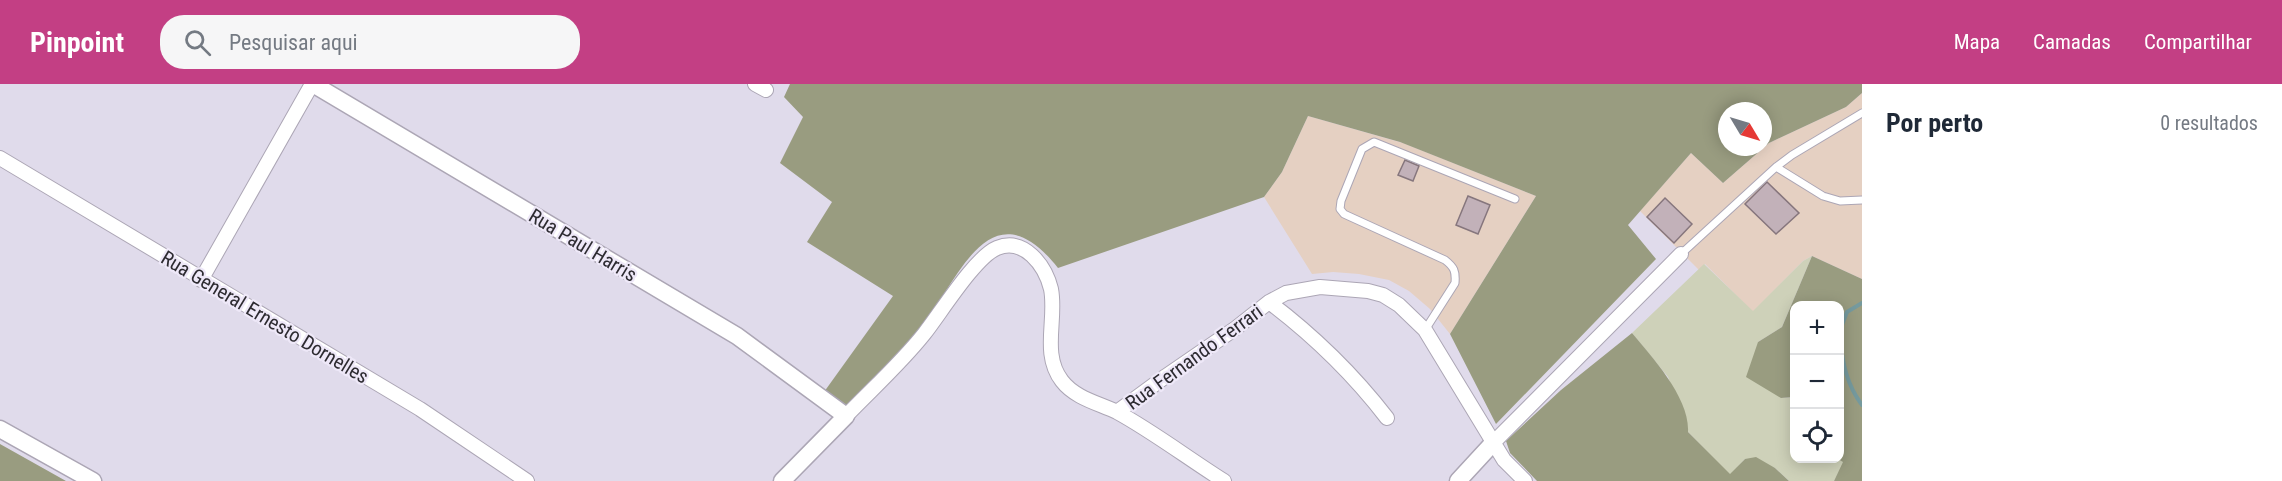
<!DOCTYPE html>
<html lang="pt">
<meta charset="utf-8">
<style>
:root{--surface:#fff;--page:#f6f6f7;--text:#1f2937;--muted:#747a83;--line:#e0e1e3;--accent:#c33f84}
body{margin:0;font-family:"Roboto Condensed",sans-serif;background:var(--page);color:var(--text)}
.controls{position:absolute;right:18px;bottom:18px;display:grid;overflow:hidden;border-radius:12px;box-shadow:0 3px 15px #0003}
.controls button{width:54px;height:54px;display:grid;place-items:center;padding:0;border:0;border-bottom:2px solid var(--line);background:var(--surface);color:var(--text);font:30px sans-serif}
.compass{position:absolute;left:1718px;top:18px;width:54px;height:54px;border-radius:50%;background:var(--surface);box-shadow:0 3px 15px #0003;rotate:128deg}
.list{margin:0;padding:0;list-style:none}
h2{display:flex;justify-content:space-between;align-items:center;height:78px;margin:0;padding:0 24px;font-size:26px}
h2 small{font-size:20px;font-weight:400;color:var(--muted)}
.icon{flex:none;width:33px;height:33px;fill:none;stroke:currentColor;stroke-width:2;stroke-linecap:round;stroke-linejoin:round}
.map{position:relative;flex:none;width:1862px;height:397px;overflow:hidden}
header{display:flex;align-items:center;gap:36px;box-sizing:border-box;height:84px;padding:0 30px;background:var(--accent);color:#fff}
header strong{font-size:28px}
nav{display:flex;gap:33px;margin-inline-start:auto;font-size:21px}
.search{width:420px;height:54px;background:var(--page);display:flex;align-items:center;gap:15px;box-sizing:border-box;padding:0 21px;border-radius:24px;color:var(--muted);font-size:22px}
main{display:flex}
aside{flex:1;background:var(--surface)}
.map>svg:first-child{display:block}
</style>
<header>
<strong>Pinpoint</strong>
<div class="search"><svg class="icon" aria-label="search" viewBox="0 0 24 24"><circle cx="10" cy="10" r="6"/><path d="M15 15l6 6"/></svg>Pesquisar aqui</div>
<nav><a>Mapa</a><a>Camadas</a><a>Compartilhar</a></nav>
</header>
<main>
<div class="map">
<svg width="1862" height="397" viewBox="0 0 1862 397">
<rect width="100%" height="100%" fill="#e0dbeb"/>
<path fill="#e5d0c2" d="M1862 9V195L1812 172 1803 177 1753 228 1705 180 1699 186 1640 127 1691 69 1723 99 1769 59 1846 23Z
M1308 32 1403 59 1536 112 1450 250 1430 225 1409 207 1389 196 1359 190 1333 188 1312 190 1264 113 1282 88Z"/>
<path fill="#ced1b9" d="M1812 172 1782 243 1758 258 1781 314 1794 313V374L1838 375 1844 378 1834 397H1789L1775 384 1745 375 1730 391 1688 348 1668 293 1632 249 1704 180 1753 227 1803 177Z"/>
<path fill="#999c80" fill-rule="evenodd" d="M790 0H1862V9L1846 23 1769 59 1723 99 1691 69 1628 141 1656 175 1496 340 1450 250 1536 112 1400 58 1308 32 1282 88 1264 113 1058 184C989 97 957 200 919 247 898 275 870 299 847 325L824 308 893 212 807 158 832 118 780 79 803 33 784 13ZM1727 27H1763V63H1727Z
M1812 172 1862 195V397H1834L1843 378 1838 375 1840 222H1794V313L1781 314 1746 293 1758 258 1782 243Z
M1632 249C1652 273 1690 314 1688 348L1730 390 1745 375 1756 373 1775 384 1789 397H1537L1510 369 1506 357 1561 306Z
M0 360 66 397H0Z"/>
<g fill="none" stroke-linecap="round" stroke-linejoin="round">
<path stroke="#759a9e" stroke-width="4" d="M1840 246 1847 228 1862 219
M1840 256C1843 281 1847 301 1862 321"/>
</g>
<path fill="#c2b1b9" stroke="#86767d" stroke-width="1.5" d="M1405 76 1419 82 1413 97 1398 91Z
M1767 98 1799 129 1776 150 1745 120Z
M1468 112 1490 121 1478 150 1456 141Z
M1665 114 1692 140 1674 159 1647 133Z"/>
<g fill="none" stroke-linecap="round" stroke-linejoin="round">
<defs>
<path id="service" d="M1776 83 1823 112 1840 117 1862 116
M1681 170 1776 83 1792 71 1862 29
M1425 246 1455 199C1456 187 1454 183 1445 176L1344 130 1340 125 1341 117 1362 65 1374 58 1515 115"/>
<path id="minor" d="M755 0 766 6
M0 74 420 325 527 397
M201 196 312 0
M1269 218C1314 252 1353 290 1387 334
M1117 328 1166 292 1236 244 1269 218 1286 209 1320 203 1368 207 1383 211 1399 221 1425 246 1504 376 1525 397
M846 332C872 305 901 279 924 250 940 230 975 173 997 164 1024 153 1045 181 1051 205 1057 235 1041 270 1062 297 1075 314 1098 319 1117 328 1152 347 1189 375 1224 397
M1493 359 1681 170"/>
<path id="tertiary" d="M313 0 737 252 846 332 782 397
M0 345 93 397
M1458 397 1493 359"/>
</defs>
<use href="#service" stroke="#aca6b5" stroke-width="9"/>
<use href="#minor" stroke="#aca6b5" stroke-width="16"/>
<use href="#tertiary" stroke="#aca6b5" stroke-width="19"/>
<use href="#service" stroke="#fff" stroke-width="7"/>
<use href="#minor" stroke="#fff" stroke-width="14"/>
<use href="#tertiary" stroke="#fff" stroke-width="16"/>
</g>
<g text-anchor="middle" dominant-baseline="central" stroke-width="4.5" stroke-linejoin="round" paint-order="stroke">
<g font-size="20" fill="#2d2b31" stroke="#eee8f8">
<text transform="translate(583 161) rotate(31)">Rua Paul Harris</text>
<text transform="translate(265 233) rotate(31)">Rua General Ernesto Dornelles</text>
<text transform="translate(1194 273) rotate(-36)">Rua Fernando Ferrari</text>
</g>
</g>
</svg>
<div class="controls">
<button>+</button>
<button>−</button>
<button><svg class="icon" aria-label="locate" viewBox="0 0 24 24"><circle cx="12" cy="12" r="6"/><path d="M12 2v4M12 18v4M2 12h4M18 12h4"/></svg></button>
</div>
<svg class="compass" viewBox="-18 -18 36 36"><path d="M0-13l5 13h-10z" fill="#e53935"/><path d="M0 13l5-13h-10z" fill="#747a83"/></svg>
</div>
<aside>
<h2>Por perto<small>0 resultados</small></h2>
<ul class="list">
</ul>
</aside>
</main>
